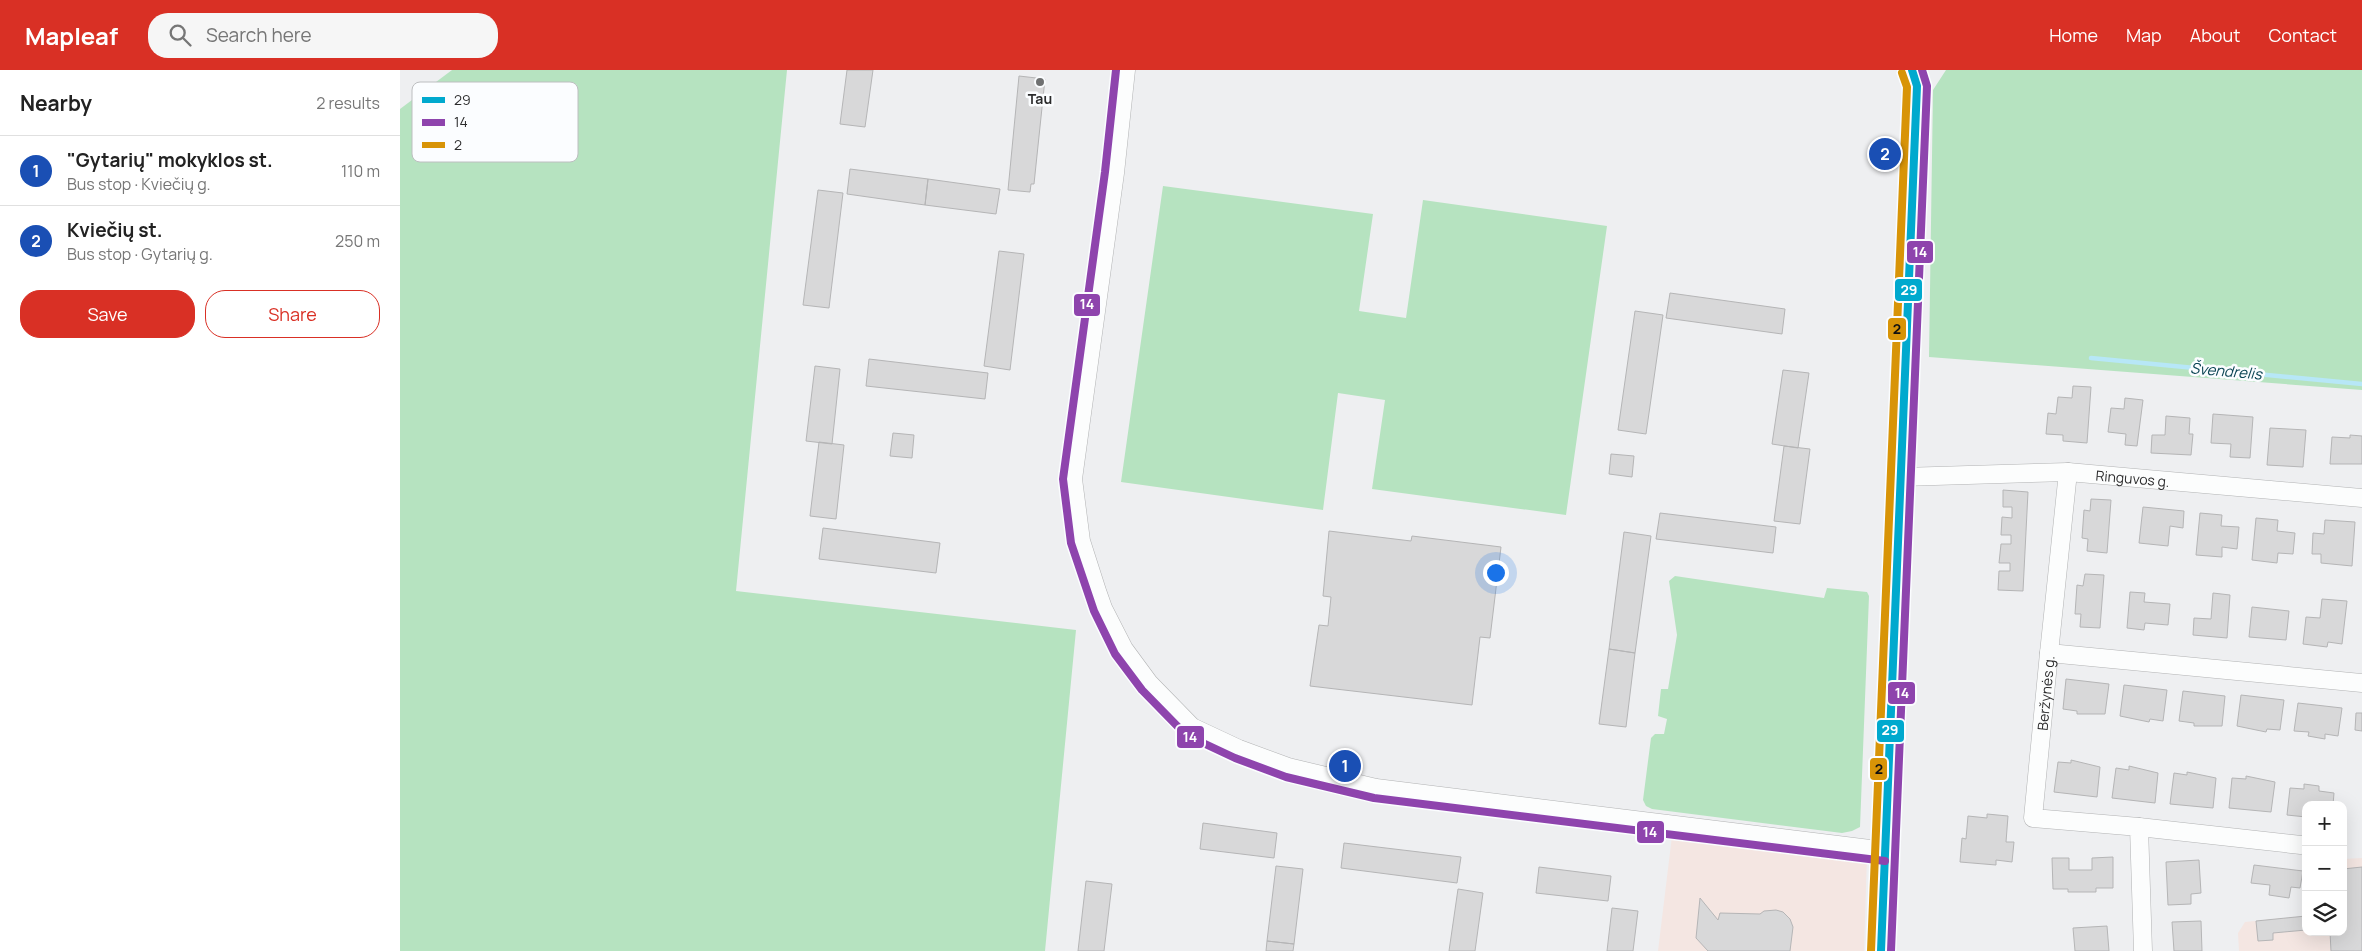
<!DOCTYPE html>
<meta charset="utf-8">
<style>
:root{--surface:#fff;--page:#f6f6f6;--text:#222;--muted:#767676;--line:#e0e0e0;--accent:#d93025}
body{margin:0;font-family:Manrope,sans-serif;background:var(--page);color:var(--text)}
.controls{position:absolute;right:15px;bottom:15px;display:grid;overflow:hidden;border-radius:10px;box-shadow:0 5px 20px #0002}
.controls button{width:45px;height:45px;display:grid;place-items:center;padding:0;border:0;border-bottom:1px solid var(--line);background:var(--surface);color:var(--text);font:25px sans-serif}
.you{position:absolute;left:1095px;top:502px;width:18px;height:18px;margin:-12px;border:4px solid #fff;border-radius:50%;background:#1a73e8;box-shadow:0 0 0 8px #1a73e833}
.badge{display:grid;place-items:center;width:32px;height:32px;border-radius:50%;background:var(--accent);color:#fff;font-size:16px;font-weight:700}
.pin{position:absolute;translate:-50% -50%;border:2px solid #fff;box-shadow:0 1px 5px #0006}
.list{margin:0;padding:0;list-style:none}
h2{display:flex;justify-content:space-between;align-items:center;height:65px;margin:0;padding:0 20px;font-size:21px}
h2 small{font-size:16px;font-weight:400;color:var(--muted)}
.list li{display:grid;grid-template-columns:32px 1fr auto;gap:15px;align-items:center;box-sizing:border-box;height:70px;padding:0 20px;border-top:1px solid var(--line)}
.list b{display:block;font-size:19px;white-space:nowrap}
.list p{margin:0;font-size:16px;white-space:nowrap;color:var(--muted)}
.list em{font-size:16px;font-style:normal;color:var(--muted)}
.actions{display:flex;gap:10px;padding:15px 20px}
.actions a{flex:1;padding:11px 0;border:1px solid var(--accent);border-radius:20px;text-align:center;font-size:18px;color:var(--accent)}
.actions .main{background:var(--accent);color:#fff}
.icon{flex:none;width:28px;height:28px;fill:none;stroke:currentColor;stroke-width:2;stroke-linecap:round;stroke-linejoin:round}
.map{position:relative;flex:none;width:1962px;height:881px;overflow:hidden}
header{display:flex;align-items:center;gap:30px;box-sizing:border-box;height:70px;padding:0 25px;background:var(--accent);color:#fff}
header strong{font-size:24px}
nav{display:flex;gap:28px;margin-inline-start:auto;font-size:18px}
.search{width:350px;height:45px;background:var(--page);display:flex;align-items:center;gap:12px;box-sizing:border-box;padding:0 18px;border-radius:20px;color:var(--muted);font-size:19px}
main{display:flex}
aside{flex:1;background:var(--surface)}
.map>svg:first-child{display:block}
</style>
<header>
<strong>Mapleaf</strong>
<div class="search"><svg class="icon" aria-label="search" viewBox="0 0 24 24"><circle cx="10" cy="10" r="6"/><path d="M15 15l6 6"/></svg>Search here</div>
<nav><a>Home</a><a>Map</a><a>About</a><a>Contact</a></nav>
</header>
<main>
<aside>
<h2>Nearby<small>2 results</small></h2>
<ul class="list">
<li><span class="badge" style="background:#1a4fb4">1</span><div><b>&quot;Gytarių&quot; mokyklos st.</b><p>Bus stop · Kviečių g.</p></div><em>110 m</em></li>
<li><span class="badge" style="background:#1a4fb4">2</span><div><b>Kviečių st.</b><p>Bus stop · Gytarių g.</p></div><em>250 m</em></li>
</ul>
<div class="actions"><a class="main">Save</a><a>Share</a></div>
</aside>
<div class="map">
<svg width="1962" height="881" viewBox="0 0 1962 881">
<rect width="100%" height="100%" fill="#eeeff1"/>
<path fill="#f4e6e2" d="M1272 766 1467 786 1464 881H1258Z
M1962 788V881H1839L1838 863 1845 852 1906 846V862H1943V789Z"/>
<path fill="#b6e3c0" d="M52 0H387L336 521 676 560 645 881H0V39Z
M1546 0H1962V320L1529 287 1533 20Z
M763 116 973 144 959 241 1006 248 1023 130 1207 156 1166 445 972 419 985 330 938 323 923 440 721 412Z
M1275 506 1424 528 1427 518 1467 522 1469 526 1460 757 1452 761 1442 763 1252 739 1246 736 1243 730 1251 668 1255 664H1264L1267 649 1258 646 1261 619H1268L1277 565 1269 511Z"/>
<g fill="none" stroke-linecap="round" stroke-linejoin="round">
<path stroke="#b7e7f7" stroke-width="4.5" d="M1691 288 1962 314"/>
</g>
<path fill="#d8d8d9" stroke="#b5b5b6" d="M447 0H473L465 57 440 54Z
M619 6 645 9 634 114H631L630 122 608 120Z
M450 99 528 109 525 135 447 124Z
M528 109 600 119 596 144 525 135Z
M418 120 443 123 429 238 403 235Z
M599 181 624 184 610 300 584 296Z
M1270 223 1385 239 1382 264 1266 248Z
M1235 241 1263 245 1246 364 1218 360Z
M469 289 588 303 585 329 466 316Z
M415 296 440 299 432 374 406 371Z
M1383 300 1409 303 1398 378 1372 374Z
M1673 316 1691 317 1687 373 1663 371V365L1646 364 1648 343 1656 344 1658 327 1672 328Z
M1725 328 1743 330 1737 376 1725 375 1726 364 1708 362 1711 338 1724 339Z
M1813 344 1853 347 1850 388 1830 387 1831 374 1811 373Z
M1766 346 1790 348 1789 364H1793L1791 385 1751 383 1752 365H1765Z
M1870 358 1906 360 1903 397 1867 395Z
M493 363 514 365 512 388 490 386Z
M1950 365 1962 366V394H1930L1932 367 1950 368Z
M419 372 444 375 436 449 410 446Z
M1384 376 1410 379 1400 454 1374 451Z
M1211 384 1234 386 1232 407 1209 404Z
M1603 420 1628 422 1623 521 1598 520 1599 501H1610V493H1599L1601 474H1611V465H1601L1602 447 1612 448V437H1603Z
M1691 429 1711 430 1707 483 1687 481 1688 469 1682 468 1684 440 1690 441Z
M1743 437 1784 441 1783 458 1770 456 1768 476 1739 473Z
M1260 443 1376 457 1373 483 1256 469Z
M1800 443 1822 445 1821 456 1839 457 1837 479 1822 477V487L1796 485Z
M1856 448 1878 450 1877 461 1895 463 1893 484 1878 483 1877 493 1852 490Z
M1925 450 1955 452 1952 496 1921 493V484H1912L1913 463 1924 464Z
M423 458 540 473 536 503 419 489Z
M929 461 1011 471 1012 466 1101 477 1090 568 1080 567 1072 635 910 616 919 555 928 556 931 527 923 526Z
M1224 462 1251 466 1235 583 1209 579Z
M1685 504 1704 505 1700 558 1680 557 1681 544H1675L1677 515 1683 516Z
M1730 522 1745 523 1744 532 1770 534 1768 555 1745 553 1744 560 1727 558Z
M1813 523 1830 525 1827 568 1793 565 1794 548 1811 549Z
M1922 529 1947 531 1942 574 1928 572 1927 577 1903 574 1906 547 1920 548Z
M1852 537 1889 541 1886 570 1849 567Z
M1209 579 1235 583 1226 657 1199 654Z
M1666 609 1709 614 1705 644H1677V641L1663 639Z
M1724 615 1767 620 1763 651 1750 649 1749 652 1720 646Z
M1783 621 1825 626 1822 656H1794V653L1779 651Z
M1841 625 1884 630 1880 660 1867 659 1866 662 1837 656Z
M1898 633 1942 638 1938 666 1925 664V669L1908 666 1909 662 1894 661Z
M1956 643H1962V661L1955 660Z
M1671 690 1700 697 1697 727 1654 722 1658 692 1671 693Z
M1729 696 1758 703 1755 733 1712 728 1716 698 1729 700Z
M1787 702 1816 708 1813 738 1770 734 1774 703 1787 705Z
M1846 706 1875 712 1871 742 1829 738 1832 708 1846 709Z
M1904 714 1919 716V721L1934 723 1933 735H1906V747L1887 745 1890 718 1904 719Z
M1587 744 1608 746 1606 772H1614L1612 792 1596 790V795L1560 792 1562 768 1566 769 1568 746 1587 748Z
M803 753 877 763 874 788 800 779Z
M944 773 1061 787 1057 813 941 798Z
M1713 787V818H1696V822H1668V819H1653L1652 788H1669V800H1692V788Z
M1799 790 1801 823 1791 824V834L1768 835 1766 792Z
M1854 795 1903 801 1900 818 1891 817 1889 828 1869 825 1870 815 1851 813Z
M876 796 903 799 894 874 867 871Z
M1139 797 1211 806 1208 831 1136 823Z
M1962 797V881H1931L1930 862H1943V799Z
M686 811 712 814 704 881H678Z
M1058 819 1083 823 1075 881H1049Z
M1300 828 1318 850 1320 843 1360 844 1364 841 1376 840 1383 842 1390 849 1393 857 1390 881H1308L1296 868Z
M1212 838 1238 841 1233 881H1207Z
M1906 846V860L1873 863V870L1858 871 1856 851Z
M1801 851 1802 881H1774L1772 852Z
M1707 856 1709 881H1675L1673 858Z
M867 871 894 874 893 881H866Z"/>
<g fill="none" stroke-linecap="round" stroke-linejoin="round">
<defs>
<g id="minor">
<path d="M726 0 715 103 673 409 681 471 697 521 703 538 724 579 749 613 792 657 839 679 888 697 976 718 1486 781"/>
<path id="s1" d="M1502 407 1668 402 1962 428"/>
<path d="M1649 583 1668 402"/>
<path d="M1739 757 1901 775"/>
<path d="M1481 881 1517 16 1512 0"/>
<path id="s2" d="M1743 881 1739 757 1633 748 1649 583 1962 613"/>
</g>
</defs>
<use href="#minor" stroke="#b2b3b4" stroke-width="19"/>
<use href="#minor" stroke="#fcfdfd" stroke-width="18"/>
<defs>
<path id="bus-1" d="M1481 881 1517 16 1512 0"/>
<path id="bus-2" d="M716 0 705 102 663 409 671 473 694 541 715 584 742 620 786 665 835 688 886 707 974 728 1485 791
M1491 881 1527 16 1522 0"/>
<path id="bus-3" d="M1471 881 1507 17 1502 3"/>
</defs>
<use href="#bus-1" stroke="#fbfdff" stroke-width="11"/>
<use href="#bus-2" stroke="#fbfdff" stroke-width="11"/>
<use href="#bus-3" stroke="#fbfdff" stroke-width="11"/>
<use href="#bus-1" stroke="#00a9ce" stroke-width="8"/>
<use href="#bus-2" stroke="#8e44ad" stroke-width="8"/>
<use href="#bus-3" stroke="#d89407" stroke-width="8"/>
</g>
<circle fill="#6f7071" stroke="#fbfdff" stroke-width="2" cx="640" cy="12" r="5"/>
<g text-anchor="middle" dominant-baseline="central" stroke-width="5" stroke-linejoin="round" paint-order="stroke">
<g font-size="14" font-weight="bold" fill="#2b2b2c" stroke="#fbfdff">
<text x="640" y="28">Tau</text>
</g>
<g font-size="14" fill="#2b2b2c" stroke="#fbfdff">
<text stroke="none"><textPath href="#s1" startOffset="231">Ringuvos g.</textPath></text>
<text stroke="none"><textPath href="#s2" startOffset="356">Beržynės g.</textPath></text>
</g>
<g font-size="15" font-style="italic" fill="#0b4554" stroke="#fbfdff">
<text transform="translate(1826 301) rotate(5)">Švendrelis</text>
</g>
</g>
<rect x="12" y="12" width="166" height="80" rx="8" fill="#fbfdff" stroke="#bdbec0" stroke-width="1"/>
<rect x="22" y="27" width="23" height="6" fill="#00a9ce"/>
<rect x="22" y="49" width="23" height="7" fill="#8e44ad"/>
<rect x="22" y="72" width="23" height="6" fill="#d89407"/>
<g font-size="14" fill="#2b2b2c">
<text x="54" y="35">29</text>
<text x="54" y="57">14</text>
<text x="54" y="80">2</text>
</g>
<g stroke="#fbfdff" stroke-width="2">
<rect x="1506" y="170" width="28" height="24" rx="5" fill="#8e44ad"/>
<rect x="1494" y="208" width="29" height="24" rx="5" fill="#00a9ce"/>
<rect x="673" y="223" width="28" height="24" rx="5" fill="#8e44ad"/>
<rect x="1487" y="247" width="20" height="24" rx="5" fill="#d89407"/>
<rect x="1487" y="611" width="29" height="24" rx="5" fill="#8e44ad"/>
<rect x="1476" y="649" width="29" height="24" rx="5" fill="#00a9ce"/>
<rect x="776" y="655" width="29" height="24" rx="5" fill="#8e44ad"/>
<rect x="1469" y="687" width="19" height="24" rx="5" fill="#d89407"/>
<rect x="1236" y="750" width="29" height="24" rx="5" fill="#8e44ad"/>
</g>
<g font-size="14" text-anchor="middle" font-weight="bold" fill="#fff">
<text x="1520" y="187">14</text>
<text x="1509" y="225">29</text>
<text x="687" y="239">14</text>
<text x="1502" y="628">14</text>
<text x="1490" y="665">29</text>
<text x="790" y="672">14</text>
<text x="1250" y="767">14</text>
</g>
<g font-size="14" text-anchor="middle" font-weight="bold" fill="#111">
<text x="1497" y="264">2</text>
<text x="1479" y="704">2</text>
</g>
</svg>
<div class="controls">
<button>+</button>
<button>−</button>
<button><svg class="icon" aria-label="layers" viewBox="0 0 24 24"><path d="M12 4l9 5-9 5-9-5zM3 14l9 5 9-5"/></svg></button>
</div>
<div class="you"></div>
<div class="pin badge" style="left:945px;top:696px;background:#1a4fb4">1</div>
<div class="pin badge" style="left:1485px;top:84px;background:#1a4fb4">2</div>
</div>
</main>
